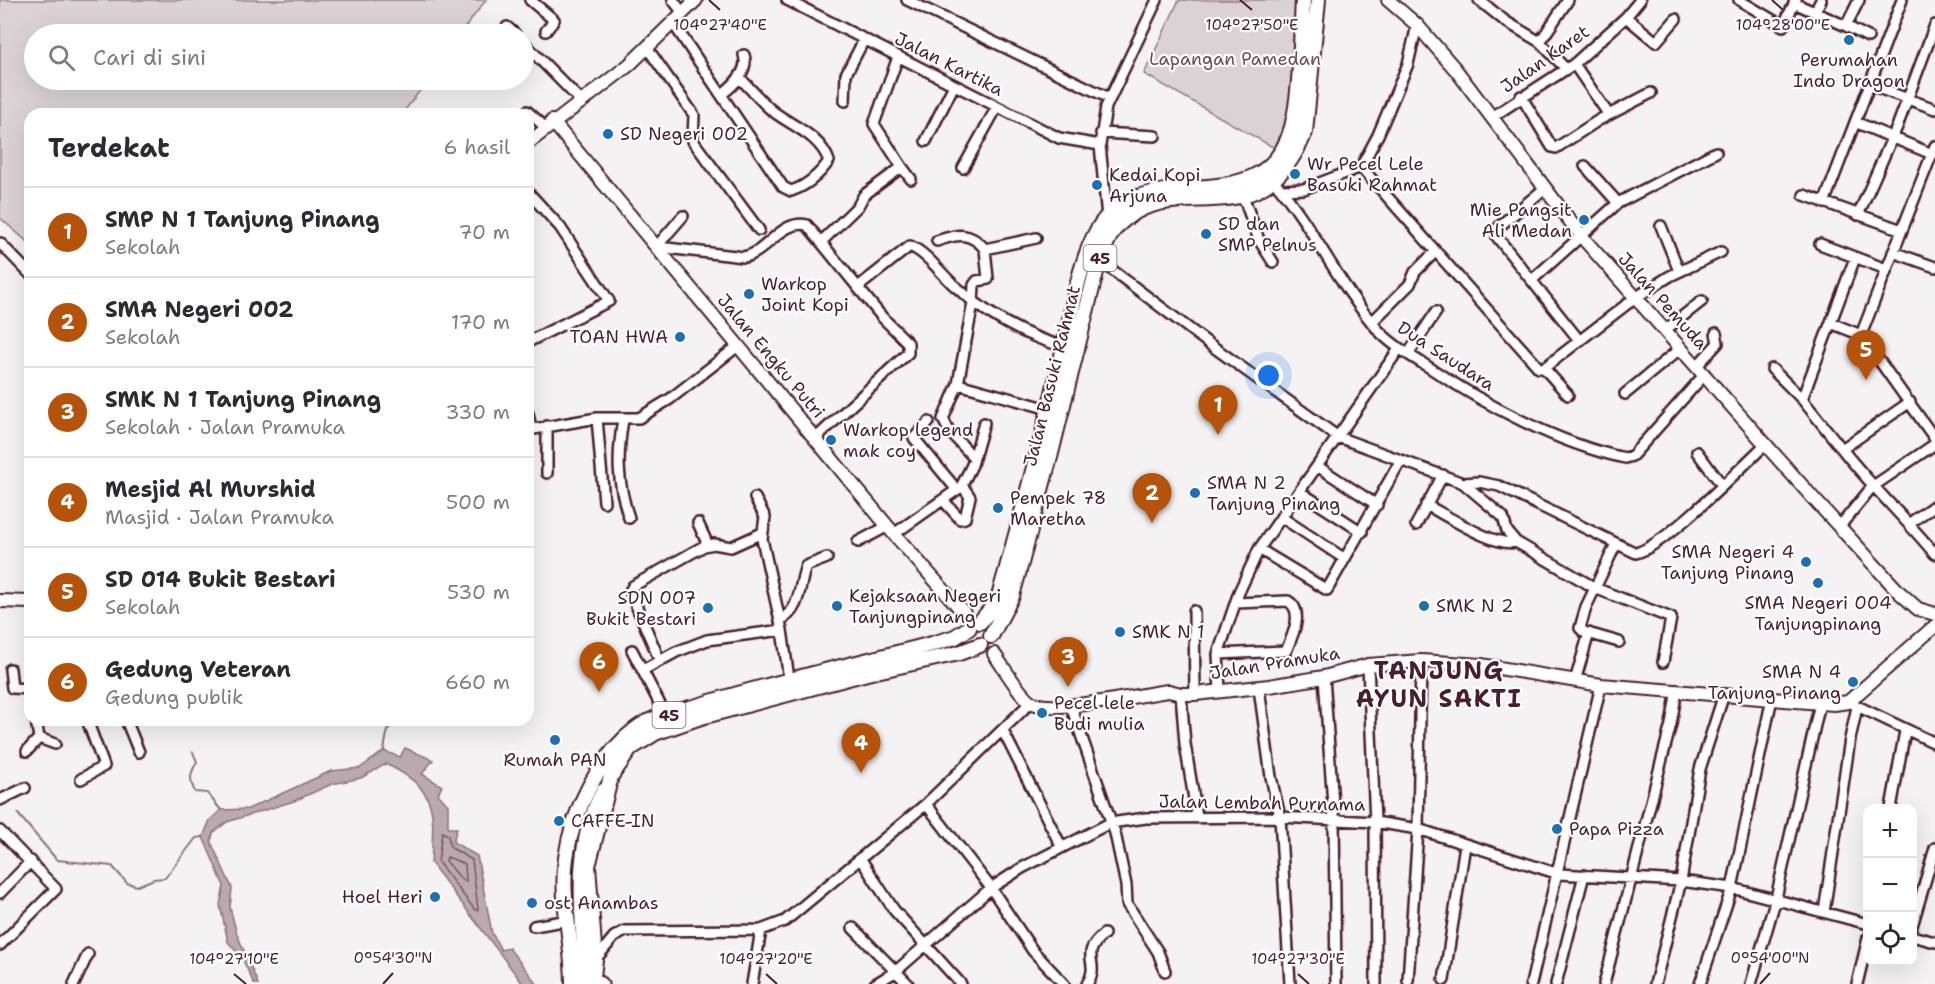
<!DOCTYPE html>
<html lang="id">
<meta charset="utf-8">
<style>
:root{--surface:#fff;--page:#f7f7f7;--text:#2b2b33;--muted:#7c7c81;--line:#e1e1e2;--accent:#b45309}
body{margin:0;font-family:"Shantell Sans",sans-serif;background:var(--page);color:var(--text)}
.controls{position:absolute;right:18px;bottom:18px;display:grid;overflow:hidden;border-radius:12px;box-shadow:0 6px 24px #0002}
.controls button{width:54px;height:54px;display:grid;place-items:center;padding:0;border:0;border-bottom:2px solid var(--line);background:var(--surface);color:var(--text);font:30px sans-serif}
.you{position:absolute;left:1269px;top:376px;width:21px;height:21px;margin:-15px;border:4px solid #fff;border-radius:50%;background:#1a73e8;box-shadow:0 0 0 9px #1a73e833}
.badge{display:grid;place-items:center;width:39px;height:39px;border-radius:50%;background:var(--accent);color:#fff;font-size:20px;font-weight:700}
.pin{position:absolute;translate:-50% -50px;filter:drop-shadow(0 2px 3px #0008)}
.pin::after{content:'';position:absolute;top:32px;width:21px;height:18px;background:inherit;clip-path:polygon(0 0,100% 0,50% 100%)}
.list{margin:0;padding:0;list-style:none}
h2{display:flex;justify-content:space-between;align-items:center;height:78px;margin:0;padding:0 24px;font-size:26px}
h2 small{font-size:20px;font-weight:400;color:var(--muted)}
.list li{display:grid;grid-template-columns:39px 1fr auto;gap:18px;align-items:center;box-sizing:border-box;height:90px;padding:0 24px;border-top:2px solid var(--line)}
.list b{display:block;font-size:22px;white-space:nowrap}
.list p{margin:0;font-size:20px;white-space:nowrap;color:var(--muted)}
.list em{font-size:20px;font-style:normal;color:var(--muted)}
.icon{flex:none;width:33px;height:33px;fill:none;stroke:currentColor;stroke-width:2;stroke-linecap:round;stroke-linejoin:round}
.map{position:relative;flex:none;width:1935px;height:984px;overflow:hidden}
.search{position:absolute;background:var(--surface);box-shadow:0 6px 24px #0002;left:24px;top:24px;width:510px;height:66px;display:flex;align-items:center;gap:15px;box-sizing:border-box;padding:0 21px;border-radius:33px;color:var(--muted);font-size:22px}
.panel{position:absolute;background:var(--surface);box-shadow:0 6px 24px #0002;left:24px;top:108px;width:510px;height:618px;border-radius:18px}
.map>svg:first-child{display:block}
</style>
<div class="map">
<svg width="1935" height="984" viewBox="0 0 1935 984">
<rect width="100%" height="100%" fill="#f4f2f2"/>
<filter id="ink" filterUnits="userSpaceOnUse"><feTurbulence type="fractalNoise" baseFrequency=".0167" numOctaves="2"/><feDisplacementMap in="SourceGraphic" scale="12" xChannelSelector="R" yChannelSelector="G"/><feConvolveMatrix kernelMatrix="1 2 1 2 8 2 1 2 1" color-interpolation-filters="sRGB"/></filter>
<g filter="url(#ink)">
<path fill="#dbd2d5" stroke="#927880" stroke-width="1.5" d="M0 0H486L460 34H34V80H428L402 114H30V244L0 218Z
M1179 0H1295L1289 122 1276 149 1144 74Z"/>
<path fill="#baa9ae" stroke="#8d727a" stroke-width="1.5" d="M405 748 433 760 422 774 442 786 438 794 448 805V828H457L453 842 477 856 492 933 501 950 509 948 537 984H523L431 863C434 811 439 790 386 764L361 778 332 784 294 801 227 822 213 833 211 842 232 888 230 908 237 934 258 984H254L242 958 228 942 220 905 224 886 203 837 210 820 221 810 248 809 331 771 360 768 384 751 400 757Z"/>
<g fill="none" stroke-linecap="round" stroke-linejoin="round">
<path stroke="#77565f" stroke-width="1.5" d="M442 832 448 835 450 847 472 860 478 910H475L438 862Z
M447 857 465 864 466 881 462 880 446 861Z"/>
<path stroke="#8d727a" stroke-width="2" d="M384 751C386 739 386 727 397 720
M193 752 197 762C190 773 189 780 195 792L207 793 221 810
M18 814 57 860 112 866 127 883 137 886 154 879 165 878 196 838 203 837"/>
<defs>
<path id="minor" d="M530 0 554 20 546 31
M673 0 683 13
M787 0 1059 138 1100 145
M907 0 1109 98
M1479 0 1505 21 1540 42 1565 68
M1739 0 1783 26 1796 0
M1794 3 1846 26 1859 0
M1815 12 1821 0
M1626 17 1656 42 1676 19
M673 23 783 187 791 191C807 186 819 175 829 161 819 133 788 125 769 108 758 98 749 87 739 77
M1846 26 1868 37
M507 27 515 34
M1540 42 1568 0
M524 43 581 101
M648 49 694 115 693 141 759 230
M1574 64 1609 115
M1870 85 1935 109
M722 94C734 85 749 70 744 55
M1521 96 1552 147 1556 148 1599 120 1651 93
M845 101 846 74 864 40
M527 111 545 127
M1492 117 1574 64 1626 17 1640 0
M1855 122 1932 154
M1101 133 1155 136
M926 141 954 85
M1585 166 1618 203
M902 167 911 179
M1361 167 1539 368H1544L1635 298 1670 276 1721 252
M963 168 997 107
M1274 181C1314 227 1338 285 1379 331 1392 345 1410 356 1427 366 1484 404 1558 444 1625 458L1632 456 1705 374
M1544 189 1502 224 1498 228 1497 237 1579 340
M1282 190 1304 189 1361 167 1378 135 1408 64 1417 25
M528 192 560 227 609 301 528 342
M1804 195 1902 230
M1243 196 1259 240 1273 262
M1824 203 1902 0
M1858 215 1897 127 1935 25
M1107 217 1100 145 1106 107 1157 0
M1661 226 1679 271
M937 241C957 234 970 231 985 249L988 279 977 281 974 285 973 303 958 384 943 419 949 431 974 458
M821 242 858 206 864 195 902 167 874 124 898 57
M0 243 30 274
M1820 244 1886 269
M657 246 683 216
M658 247 744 257C767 253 781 219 807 225L882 317 908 343V353L816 438
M985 249 1036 238
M1893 252 1935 267
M1099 260 1208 343 1338 437 1463 483 1479 482 1499 486 1636 553C1665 546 1740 468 1766 444
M1532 280 1618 203 1716 152
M858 287 910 246C927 253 941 274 955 286 988 316 1026 337 1069 348
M1372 322 1410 284 1415 272 1435 252
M1831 323 1861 335 1935 146
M1664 331 1702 301
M1861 335 1935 439
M1408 354 1436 312
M1697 366 1718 343 1716 333
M1544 368 1568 395
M1772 369 1802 399 1842 449 1910 402
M958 384 1049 409
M1625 394 1681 348
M1802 399 1855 258
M528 413 531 429
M597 418 604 502
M623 419C617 457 617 482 629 518
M929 422 914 438 957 490
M528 430 597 418H639L670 399 738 346
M1842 449C1871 486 1905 518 1935 554
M1697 452 1722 485
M1317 466 1377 505
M547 473V426
M1463 483 1503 517 1507 531 1516 542 1595 588 1671 618 1663 662
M1300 492 1362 532
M755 498 765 517 762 539 782 630 789 679
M943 500 960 519 965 518 970 497 962 485
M1426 505C1446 515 1496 548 1516 542
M1281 517 1345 559
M698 523 708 545
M1910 523 1935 505
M1416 525 1443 475
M1840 526 1872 487 1935 444
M894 534 961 487 972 465 984 423
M858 542 888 526
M1616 544 1586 607 1580 628 1584 632 1619 642
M1259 549 1327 590 1401 460
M1194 611 1195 694
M780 620C801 611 799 584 806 566L827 558
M632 650 666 716
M1218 654 1286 651C1292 637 1305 611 1288 601L1235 603
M660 661 630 591 633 586 704 546 714 544 731 547 762 533
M1368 665 1375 822 1376 984
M10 669 12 688 30 689
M643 670 676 652 707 640 782 630
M1324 677 1334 819 1336 984
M1575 681 1589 633
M1259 688 1271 777 1280 817 1290 984
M1220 691 1218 654 1239 592 1259 549 1399 349
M1181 694 1185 744 1197 817
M1853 704 1935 743
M1071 706 1115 833 1126 885 1127 904 1158 952 1165 971
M36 720 39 738 55 744
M126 720 139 752
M1003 731 1061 846
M27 751 39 738
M81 779 104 766 87 720
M0 800 25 788
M926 804 991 888 1033 951 1064 984
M1891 808 1905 731
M0 831 56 889 0 945
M860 858 894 910 961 984
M0 893 31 861
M1824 912 1850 739 1857 707
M534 926 569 920
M1912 926 1935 848
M853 928 908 984
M1912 936 1935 942
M595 960 614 937 625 931 761 930 785 921 926 804 1031 702
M594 976 603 984
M1444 980 1465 845
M1408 981 1418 829 1421 661
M74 984 88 954
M752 984 761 930
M875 984 895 972 991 888 1022 868 1110 823 1146 818 1280 817 1375 822 1418 829 1559 874 1681 881 1732 888 1868 924
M1087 984C1102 961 1077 957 1104 934
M1531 984 1601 685
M1556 984 1584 875
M1604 984 1671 724 1677 690
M1655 984 1681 881 1700 769 1724 694
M1700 984 1732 888 1772 698
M1751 984 1776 898 1820 703
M1857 984 1868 938"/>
<path id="major" d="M1388 0 1417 25 1456 70 1582 237 1813 498 1899 592 1918 609 1935 614
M552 121 894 534 964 613
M528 143 629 65 696 0
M0 601 30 602
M994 654C1003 666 1019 694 1031 702 1051 715 1141 694 1169 691L1181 694H1195L1269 686 1324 677 1368 665 1421 661 1481 665 1601 685 1834 704 1848 702 1935 626
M585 984C583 918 569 851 603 790"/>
<path id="highway" d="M980 622 996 603 1000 593C1022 514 1043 435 1062 356 1072 315 1077 266 1098 229 1143 153 1264 229 1292 127 1301 93 1301 36 1303 0
M991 636 1012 596 1050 457 1099 260C1104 250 1108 236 1116 227 1174 165 1258 246 1305 132L1318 0
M573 984C573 942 560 899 566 858 572 812 599 757 636 729 654 715 682 711 704 704 779 681 856 664 932 644L955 637 969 628
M592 984 595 960 588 866 611 776 631 748 655 733 701 717 867 673 959 653 980 645"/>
</defs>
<use href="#minor" stroke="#4a1f2b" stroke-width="14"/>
<use href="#major" stroke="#4a1f2b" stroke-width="16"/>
<use href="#highway" stroke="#4a1f2b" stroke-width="18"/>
<use href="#minor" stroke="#fff" stroke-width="9"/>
<use href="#major" stroke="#fff" stroke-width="12"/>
<use href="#highway" stroke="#fff" stroke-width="14"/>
</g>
</g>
<path fill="none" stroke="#4a1f2b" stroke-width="2" d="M709 0 720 10M1240 0 1252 10M1772 0 1783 10M234 974 246 984M766 974 777 984M1298 974 1309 984M383 984 393 973M1760 984 1770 973"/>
<g fill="#1f6fb2" stroke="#fff" stroke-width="2">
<circle cx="1849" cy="40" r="6"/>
<circle cx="608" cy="134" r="6"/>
<circle cx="1295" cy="174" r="6"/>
<circle cx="1097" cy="185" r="6"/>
<circle cx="1584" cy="220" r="6"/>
<circle cx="1206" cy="234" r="6"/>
<circle cx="749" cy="294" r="6"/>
<circle cx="680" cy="337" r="6"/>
<circle cx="831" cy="440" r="6"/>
<circle cx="1195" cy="493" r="6"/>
<circle cx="998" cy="508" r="6"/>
<circle cx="1806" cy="562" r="6"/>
<circle cx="1818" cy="583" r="6"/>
<circle cx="837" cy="606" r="6"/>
<circle cx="1424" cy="606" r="6"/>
<circle cx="708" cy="608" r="6"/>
<circle cx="1120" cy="632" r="6"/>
<circle cx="1853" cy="682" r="6"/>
<circle cx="1042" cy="713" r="6"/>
<circle cx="555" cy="740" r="6"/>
<circle cx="559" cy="821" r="6"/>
<circle cx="1557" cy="829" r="6"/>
<circle cx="435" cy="897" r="6"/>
<circle cx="532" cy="903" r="6"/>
</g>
<g text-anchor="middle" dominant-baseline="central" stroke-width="4.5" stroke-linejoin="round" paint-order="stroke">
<g fill="#fff" stroke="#80626b" stroke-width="1.5">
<rect x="1083.5" y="245" width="33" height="26" rx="4.5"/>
<rect x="652.5" y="702" width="33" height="26" rx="4.5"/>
</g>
<g font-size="16" font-weight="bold" fill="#4a1f2b">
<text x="1100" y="258">45</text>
<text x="669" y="715">45</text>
</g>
<g font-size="18" fill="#6e4c56" stroke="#fff">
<text x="1235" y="59">Lapangan Pamedan</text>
</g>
<g font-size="18" fill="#4a1f2b" stroke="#fff">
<text transform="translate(1545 59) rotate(-35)">Jalan Karet</text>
<text transform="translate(949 64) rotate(27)">Jalan Kartika</text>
<text transform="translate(1663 301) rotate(48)">Jalan Pemuda</text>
<text transform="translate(771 356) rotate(50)">Jalan Engku Putri</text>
<text transform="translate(1446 356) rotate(33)">Dua Saudara</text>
<text transform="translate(1052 376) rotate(-76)">Jalan Basuki Rahmat</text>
<text transform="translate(1275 663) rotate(-9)">Jalan Pramuka</text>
<text transform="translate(1262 803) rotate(1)">Jalan Lembah Purnama</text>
</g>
<g font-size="18" fill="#4a1f2b" stroke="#fff" text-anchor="start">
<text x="1849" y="60" text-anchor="middle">Perumahan<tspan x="1849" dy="21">Indo Dragon</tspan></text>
<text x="620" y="134">SD Negeri 002</text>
<text x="1307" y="164">Wr Pecel Lele<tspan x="1307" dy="21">Basuki Rahmat</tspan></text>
<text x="1109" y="175">Kedai Kopi<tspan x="1109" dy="21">Arjuna</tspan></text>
<text x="1572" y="210" text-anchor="end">Mie Pangsit<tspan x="1572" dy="21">Ali Medan</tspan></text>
<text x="1218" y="224">SD dan<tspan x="1218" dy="21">SMP Pelnus</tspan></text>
<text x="761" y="284">Warkop<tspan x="761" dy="21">Joint Kopi</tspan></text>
<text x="668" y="337" text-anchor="end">TOAN HWA</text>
<text x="843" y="430">Warkop legend<tspan x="843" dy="21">mak coy</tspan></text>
<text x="1207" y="483">SMA N 2<tspan x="1207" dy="21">Tanjung Pinang</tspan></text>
<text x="1010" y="498">Pempek 78<tspan x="1010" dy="21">Maretha</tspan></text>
<text x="1794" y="552" text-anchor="end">SMA Negeri 4<tspan x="1794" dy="21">Tanjung Pinang</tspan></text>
<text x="849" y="596">Kejaksaan Negeri<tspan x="849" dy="21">Tanjungpinang</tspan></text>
<text x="696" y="598" text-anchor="end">SDN 007<tspan x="696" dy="21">Bukit Bestari</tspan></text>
<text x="1818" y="603" text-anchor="middle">SMA Negeri 004<tspan x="1818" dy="21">Tanjungpinang</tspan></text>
<text x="1436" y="606">SMK N 2</text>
<text x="1132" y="632">SMK N 1</text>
<text x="1841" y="672" text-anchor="end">SMA N 4<tspan x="1841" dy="21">Tanjung Pinang</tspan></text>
<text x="1054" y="703">Pecel lele<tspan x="1054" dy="21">Budi mulia</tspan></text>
<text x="555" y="760" text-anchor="middle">Rumah PAN</text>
<text x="571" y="821">CAFFE-IN</text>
<text x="1569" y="829">Papa Pizza</text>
<text x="423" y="897" text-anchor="end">Hoel Heri</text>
<text x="544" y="903">ost Anambas</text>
</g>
<g font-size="24" font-weight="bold" letter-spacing="1.5" fill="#4a1f2b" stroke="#fff">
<text x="1439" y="671">TANJUNG<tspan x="1439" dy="28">AYUN SAKTI</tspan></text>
</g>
</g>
<g font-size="15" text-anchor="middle" fill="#4a1f2b" stroke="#fff" stroke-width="4.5" stroke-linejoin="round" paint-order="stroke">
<text x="720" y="30">104°27'40"E</text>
<text x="1252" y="30">104°27'50"E</text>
<text x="1783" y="30">104°28'00"E</text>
<text x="393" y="963">0°54'30"N</text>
<text x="1770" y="963">0°54'00"N</text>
<text x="234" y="964">104°27'10"E</text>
<text x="766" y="964">104°27'20"E</text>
<text x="1298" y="964">104°27'30"E</text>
</g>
</svg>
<div class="controls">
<button>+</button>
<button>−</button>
<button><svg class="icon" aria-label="locate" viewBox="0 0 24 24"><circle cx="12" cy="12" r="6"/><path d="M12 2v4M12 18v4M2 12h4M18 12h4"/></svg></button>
</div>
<div class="you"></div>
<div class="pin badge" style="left:1218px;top:435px">1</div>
<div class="pin badge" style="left:1152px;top:523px">2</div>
<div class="pin badge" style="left:1068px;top:687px">3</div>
<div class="pin badge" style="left:861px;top:773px">4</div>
<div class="pin badge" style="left:1866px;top:380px">5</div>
<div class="pin badge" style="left:599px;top:692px">6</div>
<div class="search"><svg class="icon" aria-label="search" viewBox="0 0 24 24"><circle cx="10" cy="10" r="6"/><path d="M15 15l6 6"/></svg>Cari di sini</div>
<section class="panel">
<h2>Terdekat<small>6 hasil</small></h2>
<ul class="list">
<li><span class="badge">1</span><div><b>SMP N 1 Tanjung Pinang</b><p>Sekolah</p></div><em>70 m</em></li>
<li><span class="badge">2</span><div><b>SMA Negeri 002</b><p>Sekolah</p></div><em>170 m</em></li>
<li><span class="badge">3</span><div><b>SMK N 1 Tanjung Pinang</b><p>Sekolah · Jalan Pramuka</p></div><em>330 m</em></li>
<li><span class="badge">4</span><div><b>Mesjid Al Murshid</b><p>Masjid · Jalan Pramuka</p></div><em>500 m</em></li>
<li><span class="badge">5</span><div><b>SD 014 Bukit Bestari</b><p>Sekolah</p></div><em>530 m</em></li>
<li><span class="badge">6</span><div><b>Gedung Veteran</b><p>Gedung publik</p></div><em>660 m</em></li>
</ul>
</section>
</div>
